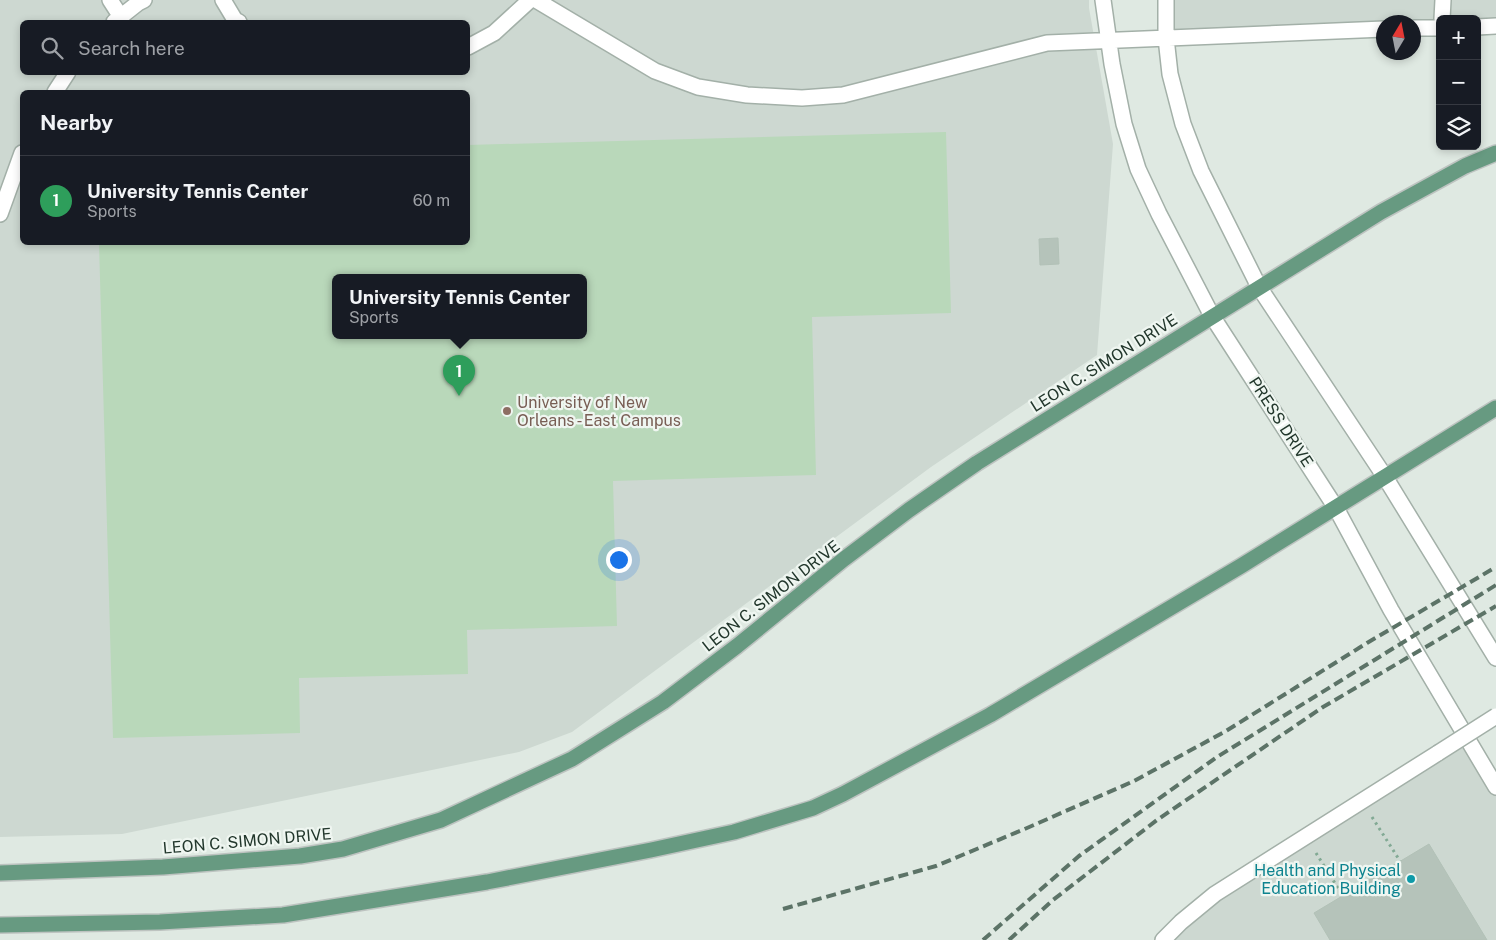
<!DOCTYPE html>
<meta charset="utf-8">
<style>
:root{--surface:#171b24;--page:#242831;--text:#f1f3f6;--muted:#9ea1a6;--line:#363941;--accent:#e46262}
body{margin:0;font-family:"Public Sans",sans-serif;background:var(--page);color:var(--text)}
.controls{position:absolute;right:15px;top:15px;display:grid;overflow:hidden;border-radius:8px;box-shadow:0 2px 8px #0003}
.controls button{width:45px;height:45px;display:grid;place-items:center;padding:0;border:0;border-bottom:1px solid var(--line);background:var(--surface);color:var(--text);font:25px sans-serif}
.compass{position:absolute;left:1376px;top:15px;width:45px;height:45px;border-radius:50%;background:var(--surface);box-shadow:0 2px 8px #0003;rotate:10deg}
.you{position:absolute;left:618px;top:559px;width:18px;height:18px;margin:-12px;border:4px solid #fff;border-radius:50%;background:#1a73e8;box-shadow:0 0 0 8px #1a73e833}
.badge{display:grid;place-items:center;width:32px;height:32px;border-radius:50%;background:var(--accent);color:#fff;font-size:16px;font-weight:700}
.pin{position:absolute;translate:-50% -41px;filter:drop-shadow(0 1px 2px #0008)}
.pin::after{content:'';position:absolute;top:26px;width:18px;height:15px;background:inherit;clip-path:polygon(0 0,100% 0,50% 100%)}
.popup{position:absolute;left:332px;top:274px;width:255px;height:65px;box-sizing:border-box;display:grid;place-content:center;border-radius:8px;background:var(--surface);filter:drop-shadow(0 1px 4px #0005);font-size:16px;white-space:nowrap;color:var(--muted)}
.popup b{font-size:19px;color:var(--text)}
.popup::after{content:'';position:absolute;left:50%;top:100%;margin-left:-10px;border:10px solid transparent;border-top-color:var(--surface)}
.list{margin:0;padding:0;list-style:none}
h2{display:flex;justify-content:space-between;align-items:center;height:65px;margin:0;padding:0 20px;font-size:21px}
h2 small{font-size:16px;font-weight:400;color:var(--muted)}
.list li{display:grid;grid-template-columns:32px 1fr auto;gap:15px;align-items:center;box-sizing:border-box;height:90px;padding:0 20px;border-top:1px solid var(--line)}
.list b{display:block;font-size:19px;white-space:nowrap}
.list p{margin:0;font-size:16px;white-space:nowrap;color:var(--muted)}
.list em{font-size:16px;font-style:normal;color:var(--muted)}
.icon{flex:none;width:28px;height:28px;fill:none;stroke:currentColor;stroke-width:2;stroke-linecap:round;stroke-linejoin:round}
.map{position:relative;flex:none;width:1496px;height:940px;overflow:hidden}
.search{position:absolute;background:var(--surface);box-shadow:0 2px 8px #0003;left:20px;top:20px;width:450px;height:55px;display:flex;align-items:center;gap:12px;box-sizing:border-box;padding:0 18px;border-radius:8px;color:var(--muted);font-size:19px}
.panel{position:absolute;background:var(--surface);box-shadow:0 2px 8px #0003;left:20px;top:90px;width:450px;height:155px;border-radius:8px}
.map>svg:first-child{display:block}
</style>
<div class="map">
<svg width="1496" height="940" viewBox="0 0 1496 940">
<rect width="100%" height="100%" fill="#dfe9e2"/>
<path fill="#cdd8d1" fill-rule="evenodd" d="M0 0H1089V8L1113 144 1097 355 931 467 572 732 519 752 122 834 0 837ZM22 22H468V72H22ZM22 92H468V242H22ZM335 277H583V335H335Z
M1166 0H1496V28L1477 29V19H1440V30L1414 22H1384L1166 38Z
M1469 738 1496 786V940H1163L1181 922Z"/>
<path fill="#b9d8ba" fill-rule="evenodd" d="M946 132 951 313 812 317 816 475 613 481 617 626 467 630 468 674 299 678 300 733 113 738 99 243 468 242V145ZM335 277H583V335H335Z"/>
<path fill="#b5c3ba" stroke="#b2c1b7" d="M1058 238 1059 264 1040 265 1039 239Z
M1429 844 1487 940H1330L1314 913Z"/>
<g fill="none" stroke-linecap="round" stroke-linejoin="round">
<defs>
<path id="minor" d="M110 0 121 17
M223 0 235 20 239 22
M536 0 655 71 698 87 747 95 802 98 843 95 1047 43 1384 29
M1103 0 1112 64 1124 124 1138 169 1159 214 1212 316 1336 508 1391 610 1496 787
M1166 0V38L1170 74 1183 124 1201 171 1259 287 1385 477 1496 658
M1442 19 1443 0
M114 22 138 3 144 0
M1477 27 1496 26
M1414 28H1440
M468 47 494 33 530 0
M55 92 68 72
M0 214 22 153
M1163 940 1181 922 1215 894 1438 753"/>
<path id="major" d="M0 873 163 867 300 856 343 849 441 820 572 759 663 702 737 646 844 559 909 510 977 463 1381 212 1465 166 1496 153
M0 925 160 922 283 915 487 882 651 850 734 832 813 808 843 794 990 715 1241 566 1496 408"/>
</defs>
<use href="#minor" stroke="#a3b0a8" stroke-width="18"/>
<use href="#major" stroke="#bdc3c0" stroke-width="18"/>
<path stroke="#82a994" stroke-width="3" stroke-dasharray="2.5 4" stroke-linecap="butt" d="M1372 817 1400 861
M1316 853 1343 896"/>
<use href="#minor" stroke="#fff" stroke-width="15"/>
<use href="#major" stroke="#679a81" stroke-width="15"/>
<path stroke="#5c7367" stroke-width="4" stroke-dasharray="10 5" stroke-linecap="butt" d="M783 909 936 866 1027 828 1134 781 1226 731 1367 643 1496 567
M983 940 1079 856 1217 757 1496 585
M1009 940 1053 900 1157 820 1323 707 1496 606"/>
<defs>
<path id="minor-bridge" d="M1438 753 1496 716"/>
</defs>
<use href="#minor-bridge" stroke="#a3b0a8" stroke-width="18" stroke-linecap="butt"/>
<use href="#minor-bridge" stroke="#fff" stroke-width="15"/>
</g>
<circle fill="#8d6e63" stroke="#eff6f1" stroke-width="2" cx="507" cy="411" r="5"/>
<circle fill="#0f9aa8" stroke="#eff6f1" stroke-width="2" cx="1411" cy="879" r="5"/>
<g text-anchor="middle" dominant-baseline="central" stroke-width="4.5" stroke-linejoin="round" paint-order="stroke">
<g font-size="16" fill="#22372c" stroke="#eff6f1">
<text transform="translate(1104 363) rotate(-32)">LEON C. SIMON DRIVE</text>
<text transform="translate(1281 422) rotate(57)">PRESS DRIVE</text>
<text transform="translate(771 596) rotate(-38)">LEON C. SIMON DRIVE</text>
<text transform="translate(247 841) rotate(-5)">LEON C. SIMON DRIVE</text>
</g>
<g font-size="16" fill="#785e54" stroke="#eff6f1" text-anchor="start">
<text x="517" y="402">University of New<tspan x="517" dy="18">Orleans - East Campus</tspan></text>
</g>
<g font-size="16" fill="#0d838f" stroke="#eff6f1" text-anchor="end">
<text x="1401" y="870">Health and Physical<tspan x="1401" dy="18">Education Building</tspan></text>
</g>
</g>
</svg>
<div class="controls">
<button>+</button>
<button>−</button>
<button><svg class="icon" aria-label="layers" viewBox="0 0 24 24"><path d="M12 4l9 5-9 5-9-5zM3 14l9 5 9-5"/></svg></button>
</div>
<svg class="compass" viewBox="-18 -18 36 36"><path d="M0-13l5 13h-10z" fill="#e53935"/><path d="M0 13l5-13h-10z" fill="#9ea1a6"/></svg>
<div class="you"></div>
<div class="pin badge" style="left:459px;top:396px;background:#2e9e5b">1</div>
<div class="popup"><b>University Tennis Center</b>Sports</div>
<div class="search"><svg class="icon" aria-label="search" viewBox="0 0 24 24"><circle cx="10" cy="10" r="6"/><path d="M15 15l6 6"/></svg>Search here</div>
<section class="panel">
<h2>Nearby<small></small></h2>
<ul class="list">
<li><span class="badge" style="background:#2e9e5b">1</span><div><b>University Tennis Center</b><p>Sports</p></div><em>60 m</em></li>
</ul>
</section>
</div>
